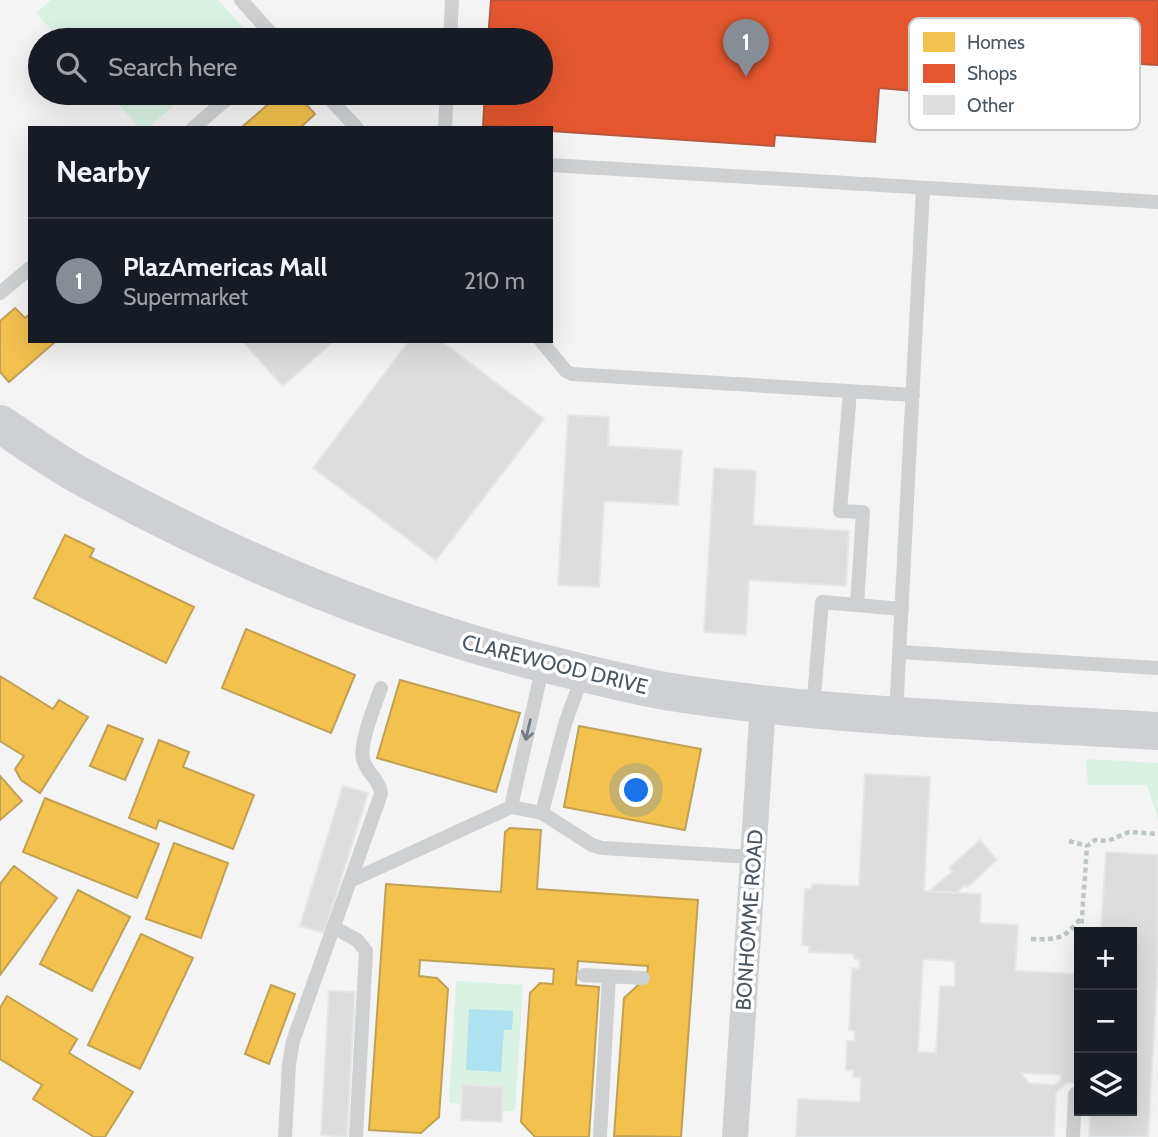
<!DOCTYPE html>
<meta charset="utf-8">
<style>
:root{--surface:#171b24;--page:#242831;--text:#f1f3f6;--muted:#9ea1a6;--line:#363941;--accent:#868d94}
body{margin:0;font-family:Cabin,sans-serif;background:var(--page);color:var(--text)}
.controls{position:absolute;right:21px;bottom:21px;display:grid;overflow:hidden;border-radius:0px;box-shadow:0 7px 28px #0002}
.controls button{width:63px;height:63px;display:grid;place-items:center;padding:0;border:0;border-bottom:2px solid var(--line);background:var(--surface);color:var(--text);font:35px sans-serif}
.you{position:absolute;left:637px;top:791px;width:24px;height:24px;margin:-18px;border:5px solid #fff;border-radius:50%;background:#1a73e8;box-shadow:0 0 0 10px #1a73e833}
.badge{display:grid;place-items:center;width:46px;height:46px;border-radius:50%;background:var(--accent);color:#fff;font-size:23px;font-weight:700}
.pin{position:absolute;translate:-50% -58px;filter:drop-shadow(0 2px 4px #0008)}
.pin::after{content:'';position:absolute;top:37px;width:24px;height:21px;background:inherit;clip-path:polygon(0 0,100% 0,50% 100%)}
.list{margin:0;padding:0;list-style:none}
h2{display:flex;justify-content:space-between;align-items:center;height:91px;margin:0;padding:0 28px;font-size:30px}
h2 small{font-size:23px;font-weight:400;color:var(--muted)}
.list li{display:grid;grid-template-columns:46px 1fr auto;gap:21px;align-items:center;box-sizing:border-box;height:126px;padding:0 28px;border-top:2px solid var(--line)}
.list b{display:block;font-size:26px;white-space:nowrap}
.list p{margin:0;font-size:23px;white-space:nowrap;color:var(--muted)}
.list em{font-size:23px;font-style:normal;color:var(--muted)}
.icon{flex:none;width:38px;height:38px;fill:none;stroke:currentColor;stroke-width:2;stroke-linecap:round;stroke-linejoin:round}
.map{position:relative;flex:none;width:1158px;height:1137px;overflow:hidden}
.search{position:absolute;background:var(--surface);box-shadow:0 7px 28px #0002;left:28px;top:28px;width:525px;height:77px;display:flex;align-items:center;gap:18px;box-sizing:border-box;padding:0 24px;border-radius:38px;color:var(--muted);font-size:26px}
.panel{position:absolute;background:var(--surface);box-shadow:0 7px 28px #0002;left:28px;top:126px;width:525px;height:217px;border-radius:0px}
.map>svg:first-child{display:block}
</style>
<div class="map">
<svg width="1158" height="1137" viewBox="0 0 1158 1137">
<rect width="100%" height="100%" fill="#f4f4f4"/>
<path fill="#d9f2e3" d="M51 0H218L251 36 246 40H60L36 13Z
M108 93H187L148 128H140Z
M1086 759 1158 763V819L1147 785H1088Z
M456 981 523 985 515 1111H503L502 1122 461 1120 462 1104 449 1103Z"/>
<path fill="#aee2f0" d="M469 1009 513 1011 512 1030H504L501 1072 466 1070Z"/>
<path fill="#f2c14e" stroke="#c0a154" stroke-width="2" d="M265 93H296L315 114 300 128H241L272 101Z
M15 308 25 318 30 314V341H56L9 382 0 372V321Z
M65 535 94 549 90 557 194 607 166 663 34 598Z
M246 629 355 675 331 733 222 688Z
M0 676 53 709 59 700 88 717 40 793 21 780 15 769 24 756 0 741Z
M400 680 520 713 496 792 377 758Z
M108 725 143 739 125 780 90 766Z
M579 726 701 749 685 830 564 807Z
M159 740 189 752 183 767 254 795 233 849 159 820 156 829 129 818Z
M0 776 22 801 0 820Z
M45 798 159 844 137 898 23 852Z
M510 828 541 830 537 889 698 900 681 1137 614 1136 624 998 647 977 648 966 578 961 576 985 599 987 589 1137H535L521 1122 530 993 540 983 553 984 554 969 420 960 419 976 437 978 448 989 439 1117 421 1133 369 1130 386 884 501 892 505 832Z
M174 843 228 863 201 938 146 919Z
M14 866 57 898 0 975V884Z
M78 890 130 917 92 991 40 964Z
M141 934 193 958 140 1069 88 1045Z
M271 985 295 994 269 1064 245 1054Z
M7 996 77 1039 69 1053 133 1092 105 1137H94L33 1099 42 1085 0 1059V1008Z"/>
<path fill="#e4572e" stroke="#b6573d" stroke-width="2" d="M491 0H1158V65L952 54 950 94 879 88 875 142 775 135 774 146 551 131V128L483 126 485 93H541V40H488Z"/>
<path fill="#ddddde" stroke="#e5e6e7" stroke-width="2" fill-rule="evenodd" d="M242 341H334L283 386Z
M409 341H441L544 419 436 560 313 468Z
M568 415 609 417 608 446 682 450 678 505 604 501 599 587 558 585Z
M714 468 756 471 753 525 849 531 846 586 749 580 746 635 704 632Z
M865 774 930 777 924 891 981 894 980 923 1018 925 1015 971 1079 974V1083H1067L1056 1092 1054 1137H796L798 1099 860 1102 861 1078 853 1077 854 1070H846L847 1041H854L855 1031 849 1030 852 968 859 969 860 960 854 959V954L809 952V946L802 945 805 889H812V884L859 886ZM923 959 955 961V987L940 986 936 1053 918 1052ZM1021 1073 1060 1075 1061 1079 1054 1085 1029 1083Z
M343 786 368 793 324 933 300 926Z
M980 840 997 860 967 887 965 885 956 893 929 891 953 871 949 868Z
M1106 852 1158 855V960L1148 1137H1089L1090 1111H1132V932H1101Z
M329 991 355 992 347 1137 321 1135Z
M462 1085 503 1087 502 1122 461 1120Z"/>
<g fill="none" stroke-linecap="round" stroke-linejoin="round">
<path stroke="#bcc7c4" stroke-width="4.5" stroke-dasharray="5 3.5" stroke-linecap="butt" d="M1069 841 1087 846
M1081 932 1087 846 1095 840 1108 841 1129 832 1158 834
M1031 939C1058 940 1064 939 1081 918"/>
<path stroke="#ced0d2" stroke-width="14" d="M241 0 277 40
M450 40 452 0
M324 93 357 128
M193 128 234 93
M445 128 447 93
M551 165 1158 202
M0 293 30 268
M541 341 566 371 572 374 913 395
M850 392 840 511 863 512 857 605
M900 652 1158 668
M813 708 822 602 902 609
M896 715 923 188
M511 807 543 665
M542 813 565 724 583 674
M350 881 511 807 542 813 592 845 602 848 753 857
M333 927 357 940 366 951 356 1137
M584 975 643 978
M285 1137 289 1064 293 1041 381 794C380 779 366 773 363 759 359 743 375 705 381 688
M600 1137 609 976
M1073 1137 1075 1094"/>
<path stroke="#ced0d2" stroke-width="26" d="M735 1137 763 704"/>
<path stroke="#ced0d4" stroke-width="38" d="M0 424C26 441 51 459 77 474 231 559 392 628 563 668 599 677 635 686 671 692 832 717 995 721 1158 731"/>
</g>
<defs><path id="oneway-shaft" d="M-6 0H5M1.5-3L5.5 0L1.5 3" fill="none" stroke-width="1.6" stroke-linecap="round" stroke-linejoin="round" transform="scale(1.75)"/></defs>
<use stroke="#727b83" href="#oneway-shaft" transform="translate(528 730) rotate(103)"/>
<g text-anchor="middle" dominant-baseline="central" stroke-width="7" stroke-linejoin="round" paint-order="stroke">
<g font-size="21" fill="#4a5661" stroke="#fff">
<text transform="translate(555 664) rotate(14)">CLAREWOOD DRIVE</text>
<text transform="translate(749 920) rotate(-86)">BONHOMME ROAD</text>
</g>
</g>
<rect x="909" y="18" width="231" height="112" rx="10" fill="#fff" stroke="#c9ccd0" stroke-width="2"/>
<rect x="923" y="32" width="32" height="20" fill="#f2c14e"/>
<rect x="923" y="64" width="32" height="19" fill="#e4572e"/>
<rect x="923" y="95" width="32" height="20" fill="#ddddde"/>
<g font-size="19" fill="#4a5661">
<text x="967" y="49">Homes</text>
<text x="967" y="80">Shops</text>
<text x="967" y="112">Other</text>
</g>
</svg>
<div class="controls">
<button>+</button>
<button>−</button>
<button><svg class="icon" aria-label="layers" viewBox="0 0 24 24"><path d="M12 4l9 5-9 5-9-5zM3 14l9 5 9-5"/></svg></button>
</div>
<div class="you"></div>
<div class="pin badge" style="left:746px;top:77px">1</div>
<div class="search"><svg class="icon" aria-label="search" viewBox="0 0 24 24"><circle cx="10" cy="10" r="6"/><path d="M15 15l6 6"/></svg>Search here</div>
<section class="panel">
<h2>Nearby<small></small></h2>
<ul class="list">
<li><span class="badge">1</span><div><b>PlazAmericas Mall</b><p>Supermarket</p></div><em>210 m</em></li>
</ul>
</section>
</div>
